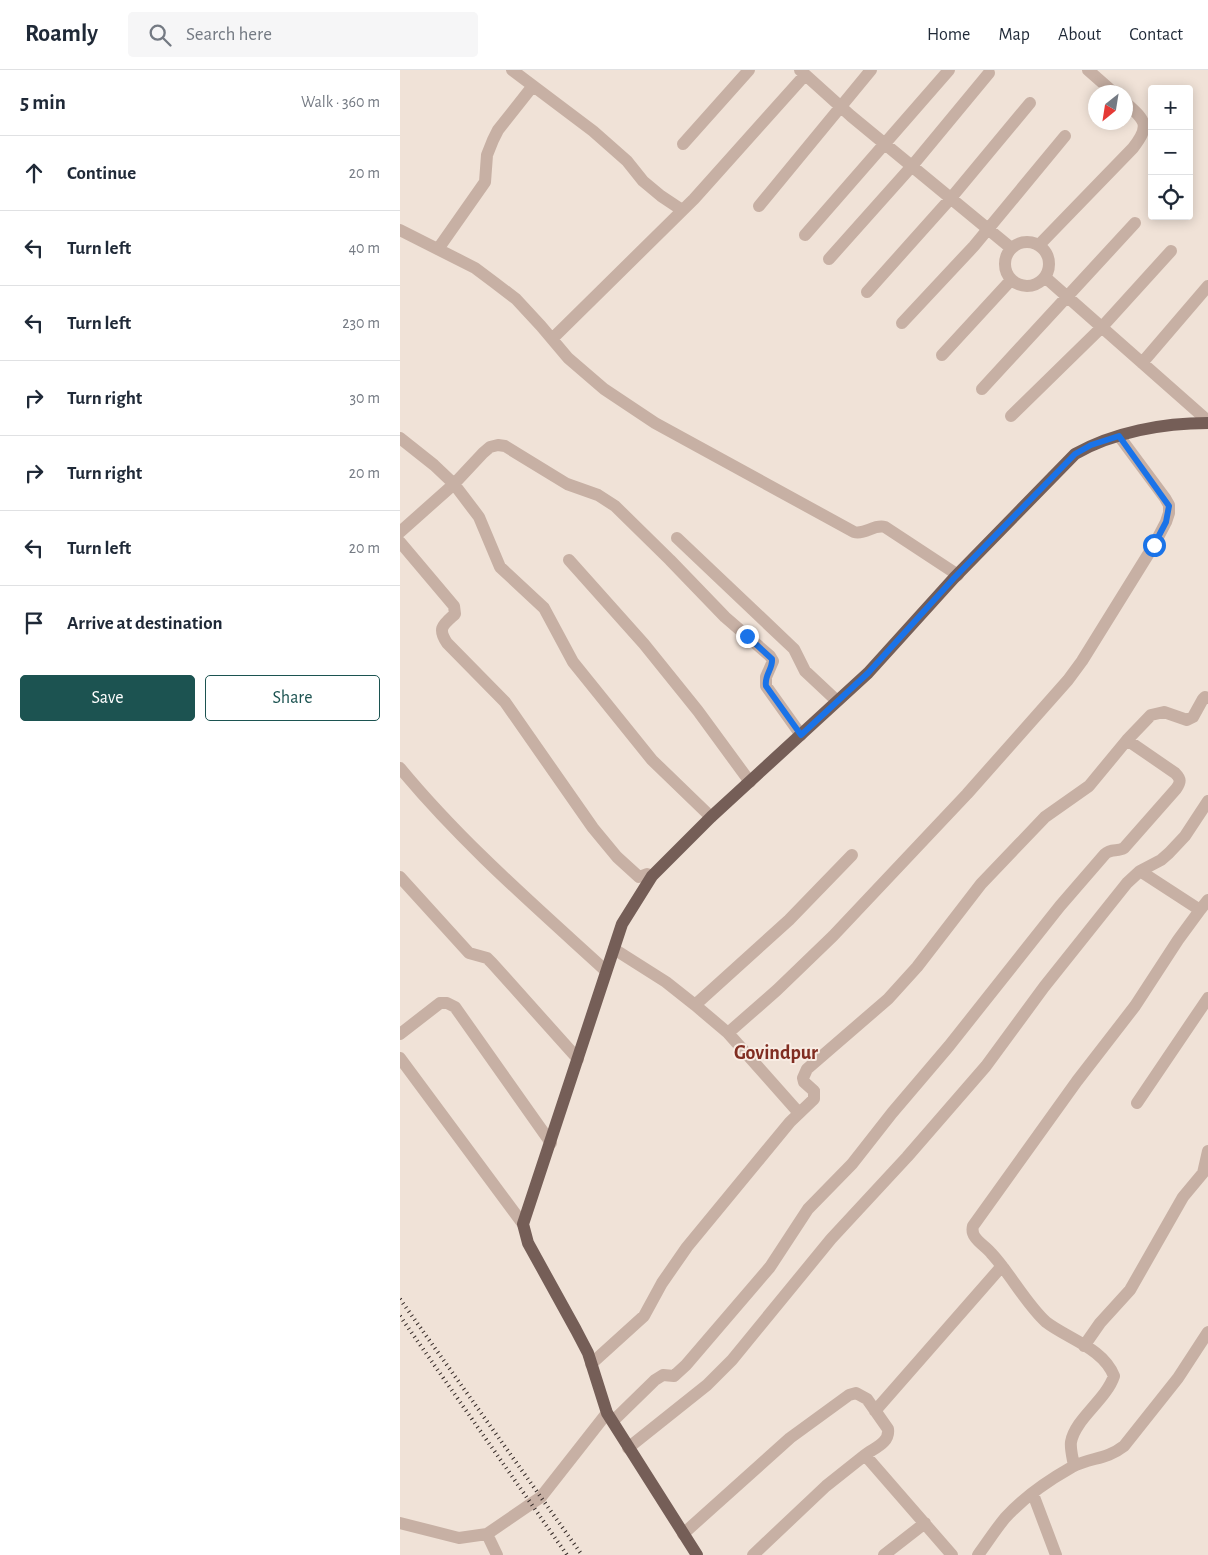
<!DOCTYPE html>
<meta charset="utf-8">
<style>
:root{--surface:#fff;--page:#f6f6f7;--text:#1f2937;--muted:#747a83;--line:#e0e1e3;--accent:#1c5351}
body{margin:0;font-family:"Alegreya Sans",sans-serif;background:var(--page);color:var(--text)}
.controls{position:absolute;right:15px;top:15px;display:grid;overflow:hidden;border-radius:5px;box-shadow:0 2px 12px #0003}
.controls button{width:45px;height:45px;display:grid;place-items:center;padding:0;border:0;border-bottom:1px solid var(--line);background:var(--surface);color:var(--text);font:25px sans-serif}
.compass{position:absolute;left:688px;top:15px;width:45px;height:45px;border-radius:50%;background:var(--surface);box-shadow:0 2px 12px #0003;rotate:210deg}
.stop{position:absolute;width:15px;height:15px;margin:-11px;border:4px solid #1a73e8;border-radius:50%;background:#fff}
.stop.end{background:#1a73e8;border-color:#fff;box-shadow:0 1px 5px #0008}
.list{margin:0;padding:0;list-style:none}
h2{display:flex;justify-content:space-between;align-items:center;height:65px;margin:0;padding:0 20px;font-size:21px}
h2 small{font-size:16px;font-weight:400;color:var(--muted)}
.list li{display:grid;grid-template-columns:32px 1fr auto;gap:15px;align-items:center;box-sizing:border-box;height:75px;padding:0 20px;border-top:1px solid var(--line)}
.list b{display:block;font-size:19px;white-space:nowrap}
.list em{font-size:16px;font-style:normal;color:var(--muted)}
.actions{display:flex;gap:10px;padding:15px 20px}
.actions a{flex:1;padding:11px 0;border:1px solid var(--accent);border-radius:5px;text-align:center;font-size:18px;color:var(--accent)}
.actions .main{background:var(--accent);color:#fff}
.icon{flex:none;width:28px;height:28px;fill:none;stroke:currentColor;stroke-width:2;stroke-linecap:round;stroke-linejoin:round}
.map{position:relative;flex:none;width:808px;height:1485px;overflow:hidden}
header{display:flex;align-items:center;gap:30px;box-sizing:border-box;height:70px;padding:0 25px;background:var(--surface);border-bottom:1px solid var(--line)}
header strong{font-size:24px}
nav{display:flex;gap:28px;margin-inline-start:auto;font-size:18px}
.search{width:350px;height:45px;background:var(--page);display:flex;align-items:center;gap:12px;box-sizing:border-box;padding:0 18px;border-radius:5px;color:var(--muted);font-size:19px}
main{display:flex}
aside{flex:1;background:var(--surface)}
.map>svg:first-child{display:block}
</style>
<header>
<strong>Roamly</strong>
<div class="search"><svg class="icon" aria-label="search" viewBox="0 0 24 24"><circle cx="10" cy="10" r="6"/><path d="M15 15l6 6"/></svg>Search here</div>
<nav><a>Home</a><a>Map</a><a>About</a><a>Contact</a></nav>
</header>
<main>
<aside>
<h2>5 min<small>Walk · 360 m</small></h2>
<ul class="list">
<li><svg class="icon" aria-label="ahead" viewBox="0 0 24 24"><path d="M12 20V5M6 11l6-6 6 6"/></svg><div><b>Continue</b></div><em>20 m</em></li>
<li><svg class="icon" aria-label="left" viewBox="0 0 24 24"><path d="M17 20v-9H6M10 6l-5 5 5 5"/></svg><div><b>Turn left</b></div><em>40 m</em></li>
<li><svg class="icon" aria-label="left" viewBox="0 0 24 24"><path d="M17 20v-9H6M10 6l-5 5 5 5"/></svg><div><b>Turn left</b></div><em>230 m</em></li>
<li><svg class="icon" aria-label="right" viewBox="0 0 24 24"><path d="M7 20v-9h11M14 6l5 5-5 5"/></svg><div><b>Turn right</b></div><em>30 m</em></li>
<li><svg class="icon" aria-label="right" viewBox="0 0 24 24"><path d="M7 20v-9h11M14 6l5 5-5 5"/></svg><div><b>Turn right</b></div><em>20 m</em></li>
<li><svg class="icon" aria-label="left" viewBox="0 0 24 24"><path d="M17 20v-9H6M10 6l-5 5 5 5"/></svg><div><b>Turn left</b></div><em>20 m</em></li>
<li><svg class="icon" aria-label="arrive" viewBox="0 0 24 24"><path d="M6 21V4h12l-3 4 3 4H6"/></svg><div><b>Arrive at destination</b></div></li>
</ul>
<div class="actions"><a class="main">Save</a><a>Share</a></div>
</aside>
<div class="map">
<svg width="808" height="1485" viewBox="0 0 808 1485">
<rect width="100%" height="100%" fill="#f0e2d7"/>
<g fill="none" stroke-linecap="round" stroke-linejoin="round">
<path stroke="#c7b0a4" stroke-width="12" d="M112 0 193 61 227 91 243 111 261 126 282 140
M400 0 451 46 611 178
M688 0 713 22
M283 74 349 0
M359 136 471 0
M0 160 75 198 95 213 116 229 141 256 168 288 204 319 255 353 454 462C466 465 473 454 485 457L558 505
M405 165 549 0
M605 194a22 22 0 1 1 44 0a22 22 0 1 1-44 0Z
M639 175 733 78C751 55 745 50 726 33
M38 179 85 112 87 85 93 70 98 60 132 17
M429 189 512 96 589 3
M646 208 808 351
M467 222 551 128 630 33
M502 253 574 176 665 66
M152 269 294 129 405 5
M542 285 611 210
M742 293 808 216
M582 319 735 153
M611 346 702 257 771 181
M0 368 34 395 54 414 79 447 100 497 144 538 173 592 252 690 311 747
M0 462 54 414 83 383 90 377 98 375 105 376 167 414 198 425 215 436 270 490 325 547 370 586 373 591 366 607V616L401 665
M277 468 394 579 405 601 437 631
M0 472 54 536 55 544C43 555 37 558 47 573L105 632 193 758 217 787 239 807 247 804 252 806
M169 490 244 574 298 641 350 712
M0 698C62 773 135 836 206 901
M740 801 800 840 808 830
M0 807 69 883 87 888 92 893 178 989
M214 879 266 912 295 935 328 963 399 1043
M295 935 389 850 452 785
M328 963 377 920 433 866 567 724 668 610 682 591 754 475 766 452 769 443V435L765 428 719 366
M0 964 40 933H47L55 937 151 1073
M0 988 123 1154
M737 1033 808 928
M684 1276 700 1253 730 1220 783 1127 803 1103 808 1081
M191 1294 244 1246 262 1213 287 1177 390 1052 414 1029V1021L404 1012 403 1008 407 999 488 929 517 897 581 814 645 747 689 716 727 670 751 645 764 642 787 650 793 647 803 629 805 627 808 628
M475 1341 602 1196
M213 1351 255 1310 263 1305 274 1306 286 1295 370 1197 408 1139 452 1094 492 1043 549 976 660 836 705 784C711 778 718 782 724 778L776 719C781 712 781 709 775 703L727 670
M228 1378 307 1315 332 1290 431 1169 507 1087 586 996 644 917 727 813 740 801 761 790 769 783 785 766 808 731
M674 1396C673 1389 670 1379 671 1372 675 1349 706 1330 714 1306 703 1278 668 1269 646 1252 626 1234 610 1203 591 1183 586 1177 579 1173 575 1167 572 1163 572 1160 573 1156L677 1011 735 936 778 870 800 840
M633 1424 656 1485
M0 1453 59 1468 87 1464 141 1427 207 1343
M87 1464 97 1485
M283 1464 390 1368 449 1325 456 1323 467 1329 488 1359C490 1373 474 1378 465 1385
M353 1485 426 1416 465 1385 552 1485
M484 1485 525 1453
M578 1485C587 1473 595 1460 605 1448 623 1428 649 1410 672 1397 691 1387 706 1390 724 1376L778 1308 808 1262"/>
<path stroke="#755e57" stroke-width="12" d="M297 1485 207 1343 188 1283 176 1260 128 1173 123 1154 222 854 252 806 311 747 468 603 554 508 675 384C714 362 763 353 808 353"/>
<path stroke="#332825" stroke-width="4" stroke-dasharray="1 4" stroke-linecap="butt" d="M0 1229 182 1485
M0 1246 167 1485"/>
</g>
<g fill="none" stroke-linecap="round" stroke-linejoin="round">
<path stroke="#1a73e8" stroke-width="6" d="M347 566 372 589C373 599 364 605 366 616L401 665 468 603 554 508 675 384 691 375 719 366 769 436 766 452 754 475"/>
</g>
<g text-anchor="middle" dominant-baseline="central" stroke-width="4" stroke-linejoin="round" paint-order="stroke">
<g font-size="20" font-weight="bold" fill="#802d21" stroke="#f8ece3">
<text x="376" y="983">Govindpur</text>
</g>
</g>
</svg>
<div class="controls">
<button>+</button>
<button>−</button>
<button><svg class="icon" aria-label="locate" viewBox="0 0 24 24"><circle cx="12" cy="12" r="6"/><path d="M12 2v4M12 18v4M2 12h4M18 12h4"/></svg></button>
</div>
<svg class="compass" viewBox="-18 -18 36 36"><path d="M0-13l5 13h-10z" fill="#e53935"/><path d="M0 13l5-13h-10z" fill="#747a83"/></svg>
<div class="stop" style="left:754px;top:475px"></div>
<div class="stop end" style="left:347px;top:566px"></div>
</div>
</main>
